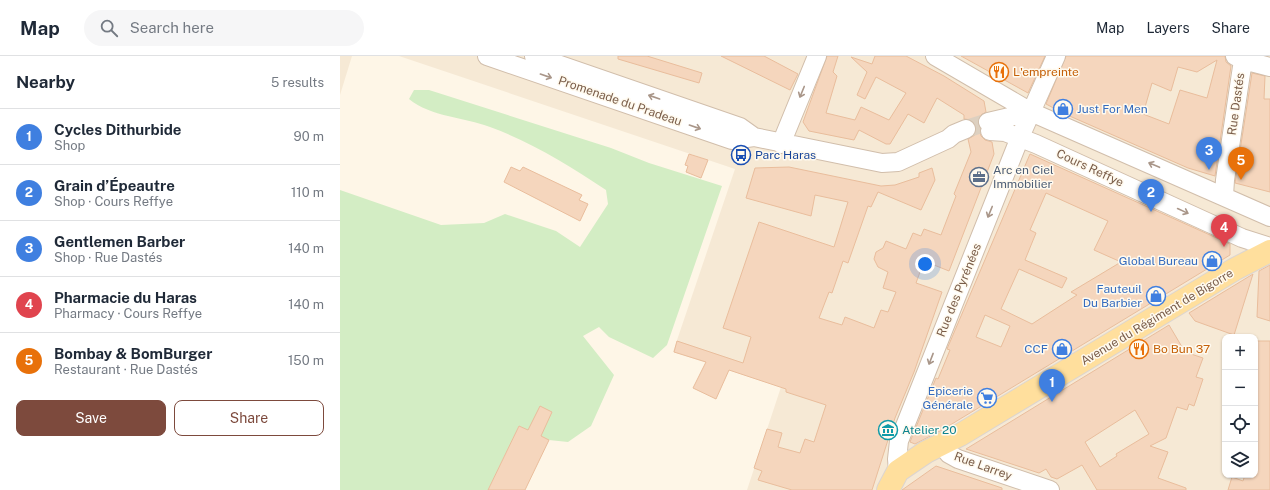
<!DOCTYPE html>
<meta charset="utf-8">
<style>
:root{--surface:#fff;--page:#f6f6f7;--text:#1f2937;--muted:#747a83;--line:#e0e1e3;--accent:#7d4a3d}
body{margin:0;font-family:"Public Sans",sans-serif;background:var(--page);color:var(--text)}
.controls{position:absolute;right:12px;bottom:12px;display:grid;overflow:hidden;border-radius:8px;box-shadow:0 1px 3px #0004}
.controls button{width:36px;height:36px;display:grid;place-items:center;padding:0;border:0;border-bottom:1px solid var(--line);background:var(--surface);color:var(--text);font:20px sans-serif}
.you{position:absolute;left:585px;top:208px;width:14px;height:14px;margin:-10px;border:3px solid #fff;border-radius:50%;background:#1a73e8;box-shadow:0 0 0 6px #1a73e833}
.badge{display:grid;place-items:center;width:26px;height:26px;border-radius:50%;background:var(--accent);color:#fff;font-size:13px;font-weight:700}
.pin{position:absolute;translate:-50% -33px;filter:drop-shadow(0 1px 2px #0008)}
.pin::after{content:'';position:absolute;top:21px;width:14px;height:12px;background:inherit;clip-path:polygon(0 0,100% 0,50% 100%)}
.list{margin:0;padding:0;list-style:none}
h2{display:flex;justify-content:space-between;align-items:center;height:52px;margin:0;padding:0 16px;font-size:17px}
h2 small{font-size:13px;font-weight:400;color:var(--muted)}
.list li{display:grid;grid-template-columns:26px 1fr auto;gap:12px;align-items:center;box-sizing:border-box;height:56px;padding:0 16px;border-top:1px solid var(--line)}
.list b{display:block;font-size:15px;white-space:nowrap}
.list p{margin:0;font-size:13px;white-space:nowrap;color:var(--muted)}
.list em{font-size:13px;font-style:normal;color:var(--muted)}
.actions{display:flex;gap:8px;padding:12px 16px}
.actions a{flex:1;padding:9px 0;border:1px solid var(--accent);border-radius:8px;text-align:center;font-size:14px;color:var(--accent)}
.actions .main{background:var(--accent);color:#fff}
.icon{flex:none;width:22px;height:22px;fill:none;stroke:currentColor;stroke-width:2;stroke-linecap:round;stroke-linejoin:round}
.map{position:relative;flex:none;width:930px;height:434px;overflow:hidden}
header{display:flex;align-items:center;gap:24px;box-sizing:border-box;height:56px;padding:0 20px;background:var(--surface);border-bottom:1px solid var(--line)}
header strong{font-size:19px}
nav{display:flex;gap:22px;margin-inline-start:auto;font-size:14px}
.search{width:280px;height:36px;background:var(--page);display:flex;align-items:center;gap:10px;box-sizing:border-box;padding:0 14px;border-radius:22px;color:var(--muted);font-size:15px}
main{display:flex}
aside{flex:1;background:var(--surface)}
.map>svg:first-child{display:block}
</style>
<header>
<strong>Map</strong>
<div class="search"><svg class="icon" aria-label="search" viewBox="0 0 24 24"><circle cx="10" cy="10" r="6"/><path d="M15 15l6 6"/></svg>Search here</div>
<nav><a>Map</a><a>Layers</a><a>Share</a></nav>
</header>
<main>
<aside>
<h2>Nearby<small>5 results</small></h2>
<ul class="list">
<li><span class="badge" style="background:#3f7fe0">1</span><div><b>Cycles Dithurbide</b><p>Shop</p></div><em>90 m</em></li>
<li><span class="badge" style="background:#3f7fe0">2</span><div><b>Grain d’Épeautre</b><p>Shop · Cours Reffye</p></div><em>110 m</em></li>
<li><span class="badge" style="background:#3f7fe0">3</span><div><b>Gentlemen Barber</b><p>Shop · Rue Dastés</p></div><em>140 m</em></li>
<li><span class="badge" style="background:#e0444e">4</span><div><b>Pharmacie du Haras</b><p>Pharmacy · Cours Reffye</p></div><em>140 m</em></li>
<li><span class="badge" style="background:#e8710a">5</span><div><b>Bombay &amp; BomBurger</b><p>Restaurant · Rue Dastés</p></div><em>150 m</em></li>
</ul>
<div class="actions"><a class="main">Save</a><a>Share</a></div>
</aside>
<div class="map">
<svg width="930" height="434" viewBox="0 0 930 434">
<rect width="100%" height="100%" fill="#fef6e7"/>
<path fill="#f6e9d5" fill-rule="evenodd" d="M0 0H12L0 39Z
M59 0H930V434H407L441 331 333 296 395 113ZM885 281H915V419H885Z"/>
<path fill="#d3edc4" d="M74 34H89L271 92 309 107 382 130 327 289 313 302 269 281 259 271 243 280 274 319 251 370 228 386 209 384 179 370 148 434H0V134L101 169 144 167 165 158 216 175 240 191 268 148 266 134C229 109 191 86 150 71 124 61 91 61 69 43Z"/>
<path fill="#f5d6bd" stroke="#e9bd9c" fill-rule="evenodd" d="M278 0H307L362 17 359 27 278 3Z
M381 0H424L458 18 450 34Z
M487 0H498L493 16 497 20 486 57 515 64 521 51 549 64 566 37 536 21 525 43 517 39 527 16 511 1 532 8 535 0H566L604 20 644 45 646 56 641 59 638 68 641 80 645 84 652 86 654 98 609 215 584 205 576 227 602 236 574 316 555 362 532 434H452L418 424 422 415 414 412 427 373 442 377 438 391 460 397 465 383 474 386 486 349 446 336V333L389 314 376 343 353 332 366 306 334 296 337 285 403 307 411 281 383 272 419 166 494 191 508 146 475 139 471 160 406 142 415 112 449 111 541 130 555 129 579 121V117L592 112 595 124 581 154 538 136 531 151 528 150 508 207 503 205 492 237 489 236 479 262 502 269 505 261 534 272 541 254 548 256 556 236 543 232 548 216 538 211 534 203 536 196 543 192 546 185 566 193 573 177 581 180 584 173 601 179 616 140 614 138 631 96 628 83 635 79 636 69 632 64 624 63V59L597 42 584 67 568 58 550 88H546L519 74 514 84 469 75 463 66Z
M621 0H705L688 37Z
M726 0H885L886 6 891 10 875 120 848 112 725 58 706 48ZM877 4 867 42 840 34 829 68 803 58 812 27 831 35 838 11 857 16Z
M912 17 925 20 924 43H930V136L895 127Z
M349 98 368 104 361 122 346 116 348 110 345 109Z
M690 98 890 188V199L602 374 575 388 570 386 596 322 598 323 610 294 607 293ZM706 137 768 165 754 194 781 206 731 236 737 239 692 268 661 253 679 213 722 232 727 222 685 204 696 177 690 174ZM645 259 670 270 661 291 636 281Z
M171 111 180 115 183 111 242 139 239 144 248 148 240 165 164 126Z
M930 209V265L917 261 919 215Z
M913 218 894 279 855 265 849 257Z
M829 269 845 296 863 302 856 321 863 323 854 350 849 348 847 354 837 351 826 382 810 390 828 396 818 422 846 432V434H757L742 409 717 423 711 421 706 413 699 417 626 393ZM795 354 809 378 776 398 777 400 760 411 745 386Z
M916 285H930V434H888L892 421 903 425 905 419H915Z
M200 350 212 356 201 380 209 384 185 434H148L179 370 188 374Z
M596 410 662 432V434H562Z"/>
<g fill="none" stroke-linecap="round" stroke-linejoin="round">
<path stroke="#ddd0c0" stroke-width="18" stroke-dasharray="18 9" stroke-linecap="butt" d="M626 73 648 66"/>
<defs>
<path id="minor" d="M147 0 392 84 414 81 542 107 558 106 608 83 614 78 626 73
M194 0 400 71 414 81
M595 0 691 56 930 161
M895 0 903 4 930 11
M648 66 691 56
M650 75 665 76 696 88 902 182 930 191
M441 88 477 0
M884 140 885 124 903 4
M602 389 609 398 618 403 710 434
M558 415 557 403 559 385 680 81 716 0"/>
<path id="major" d="M548 434 558 415 586 396 620 379 895 213 930 195"/>
</defs>
<use href="#minor" stroke="#d1beab" stroke-width="20"/>
<use href="#major" stroke="#dcd5d0" stroke-width="24"/>
<use href="#minor" stroke="#fff" stroke-width="18"/>
<use href="#major" stroke="#ffdf9d" stroke-width="22"/>
</g>
<defs><path id="oneway-shaft" d="M-6 0H5M1.5-3L5.5 0L1.5 3" fill="none" stroke-width="1.6" stroke-linecap="round" stroke-linejoin="round"/></defs>
<g stroke="#a99689">
<use href="#oneway-shaft" transform="translate(206 20) rotate(19)"/>
<use href="#oneway-shaft" transform="translate(462 36) rotate(112)"/>
<use href="#oneway-shaft" transform="translate(314 41) rotate(-161)"/>
<use href="#oneway-shaft" transform="translate(355 71) rotate(19)"/>
<use href="#oneway-shaft" transform="translate(814 109) rotate(-157)"/>
<use href="#oneway-shaft" transform="translate(843 155) rotate(25)"/>
<use href="#oneway-shaft" transform="translate(650 156) rotate(112)"/>
<use href="#oneway-shaft" transform="translate(591 303) rotate(111)"/>
</g>
<defs>
<symbol id="restaurant-ring" viewBox="-11 -11 22 22"><circle r="9.5" fill="#fffaef" stroke="#e8710a" stroke-width="1.5"/><path d="M-5-6h1v4h1v-4h1v4h1v-4h1v5L-1.5 .5V6h-2V.5L-5-1ZM5-6V6H3V1.5H1.5Q1.5-4 5-6Z" fill="#e8710a"/></symbol>
<symbol id="shop-ring" viewBox="-11 -11 22 22"><circle r="9.5" fill="#fffaef" stroke="#3f7fe0" stroke-width="1.5"/><path d="M-5-2.5h2.3a2.7 3.5 0 0 1 5.4 0H5L5.5 6h-11ZM-1.5-2.5h3a1.5 2.3 0 0 0-3 0Z" fill="#3f7fe0"/></symbol>
<symbol id="bus-ring" viewBox="-11 -11 22 22"><circle r="9.5" fill="#fffaef" stroke="#1a4fb4" stroke-width="1.5"/><path d="M-5-6H5V4H4V6H2V4H-2V6H-4V4H-5ZM-3.5-4V0h7V-4ZM-3.5 1.2v1.5H-2V1.2ZM2 1.2v1.5H3.5V1.2Z" fill="#1a4fb4"/></symbol>
<symbol id="office-ring" viewBox="-11 -11 22 22"><circle r="9.5" fill="#fffaef" stroke="#5c6f8a" stroke-width="1.5"/><path d="M-6-3h4V-5.5h4V-3h4V5H-6ZM-1-4.5V-3h2v-1.5ZM-6 0V1H6V0Z" fill="#5c6f8a"/></symbol>
<symbol id="supermarket-ring" viewBox="-11 -11 22 22"><circle r="9.5" fill="#fffaef" stroke="#3f7fe0" stroke-width="1.5"/><path d="M-6-5.5h2.5l.6 2H6L4.5 2H-2.5L-4.4-4H-6ZM-1.5 3.2a1.3 1.3 0 1 0 .1 0ZM3 3.2a1.3 1.3 0 1 0 .1 0Z" fill="#3f7fe0"/></symbol>
<symbol id="museum-ring" viewBox="-11 -11 22 22"><circle r="9.5" fill="#fffaef" stroke="#0f9aa8" stroke-width="1.5"/><path d="M0-6L6-3V-2H-6V-3ZM-5-1h2V3h-2ZM-1-1h2V3h-2ZM3-1h2V3H3ZM-6 4H6V6H-6Z" fill="#0f9aa8"/></symbol>
</defs>
<g fill-rule="evenodd">
<use href="#restaurant-ring" x="648" y="5" width="22" height="22"/>
<use href="#shop-ring" x="712" y="42" width="22" height="22"/>
<use href="#bus-ring" x="390" y="88" width="22" height="22"/>
<use href="#office-ring" x="628" y="110" width="22" height="22"/>
<use href="#shop-ring" x="861" y="194" width="22" height="22"/>
<use href="#shop-ring" x="805" y="229" width="22" height="22"/>
<use href="#shop-ring" x="711" y="282" width="22" height="22"/>
<use href="#restaurant-ring" x="788" y="282" width="22" height="22"/>
<use href="#supermarket-ring" x="636" y="331" width="22" height="22"/>
<use href="#museum-ring" x="537" y="363" width="22" height="22"/>
</g>
<g text-anchor="middle" dominant-baseline="central" stroke-width="3" stroke-linejoin="round" paint-order="stroke">
<g font-size="12" fill="#c56008" stroke="#fffaef" text-anchor="start">
<text x="673" y="16">L'empreinte</text>
<text x="813" y="293">Bo Bun 37</text>
</g>
<g font-size="12" fill="#7a5d49" stroke="#fffaef">
<text transform="translate(280 45) rotate(19)">Promenade du Pradeau</text>
<text transform="translate(896 48) rotate(-82)">Rue Dastés</text>
<text transform="translate(750 112) rotate(25)">Cours Reffye</text>
<text transform="translate(619 234) rotate(-68)">Rue des Pyrénées</text>
<text transform="translate(817 261) rotate(-31)">Avenue du Régiment de Bigorre</text>
<text transform="translate(643 410) rotate(20)">Rue Larrey</text>
</g>
<g font-size="12" fill="#366cbe" stroke="#fffaef" text-anchor="end">
<text x="737" y="53" text-anchor="start">Just For Men</text>
<text x="858" y="205">Global Bureau</text>
<text x="802" y="233">Fauteuil<tspan x="802" dy="14">Du Barbier</tspan></text>
<text x="708" y="293">CCF</text>
<text x="633" y="335">Epicerie<tspan x="633" dy="14">Générale</tspan></text>
</g>
<g font-size="12" fill="#164399" stroke="#fffaef" text-anchor="start">
<text x="415" y="99">Parc Haras</text>
</g>
<g font-size="12" fill="#4e5e75" stroke="#fffaef" text-anchor="start">
<text x="653" y="114">Arc en Ciel<tspan x="653" dy="14">Immobilier</tspan></text>
</g>
<g font-size="12" fill="#0d838f" stroke="#fffaef" text-anchor="start">
<text x="562" y="374">Atelier 20</text>
</g>
</g>
</svg>
<div class="controls">
<button>+</button>
<button>−</button>
<button><svg class="icon" aria-label="locate" viewBox="0 0 24 24"><circle cx="12" cy="12" r="6"/><path d="M12 2v4M12 18v4M2 12h4M18 12h4"/></svg></button>
<button><svg class="icon" aria-label="layers" viewBox="0 0 24 24"><path d="M12 4l9 5-9 5-9-5zM3 14l9 5 9-5"/></svg></button>
</div>
<div class="you"></div>
<div class="pin badge" style="left:712px;top:346px;background:#3f7fe0">1</div>
<div class="pin badge" style="left:811px;top:156px;background:#3f7fe0">2</div>
<div class="pin badge" style="left:869px;top:114px;background:#3f7fe0">3</div>
<div class="pin badge" style="left:884px;top:191px;background:#e0444e">4</div>
<div class="pin badge" style="left:901px;top:124px;background:#e8710a">5</div>
</div>
</main>
